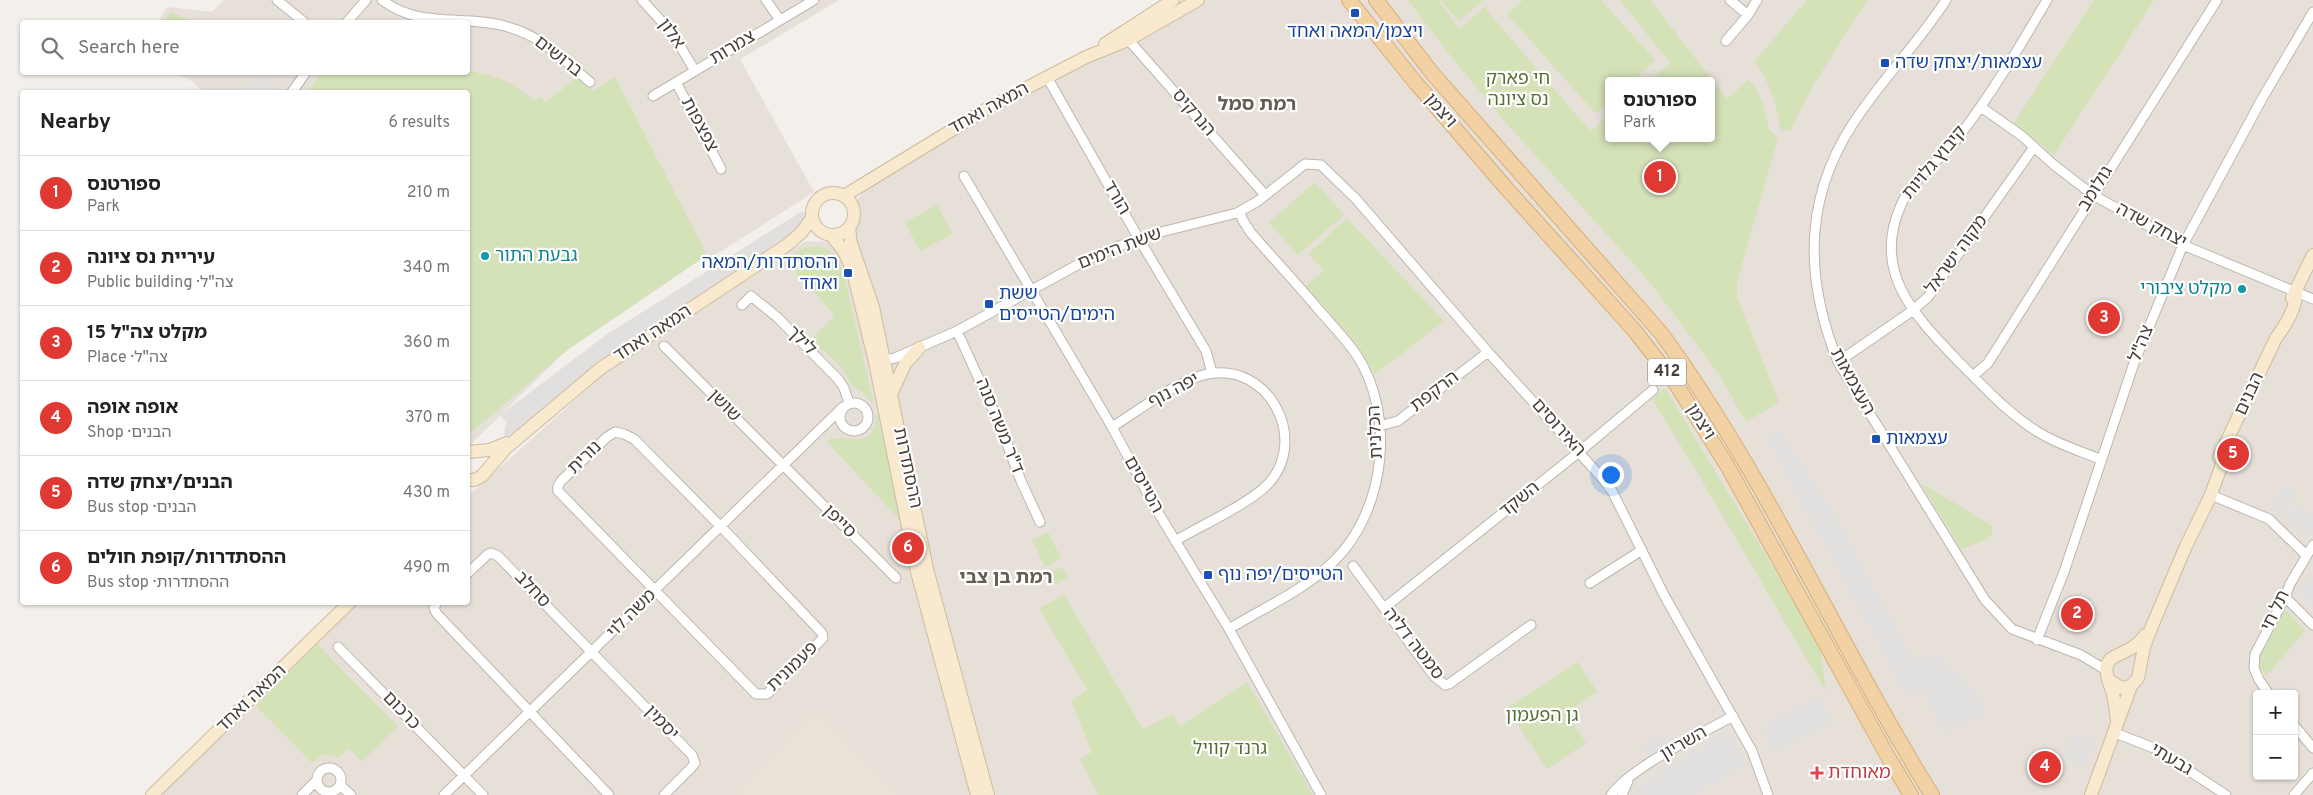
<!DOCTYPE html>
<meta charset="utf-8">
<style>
:root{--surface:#fff;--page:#f6f6f6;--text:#222;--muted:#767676;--line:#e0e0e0;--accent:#e03934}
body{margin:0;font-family:Overpass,"Noto Sans Hebrew",sans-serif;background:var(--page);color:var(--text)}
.controls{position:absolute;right:15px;bottom:15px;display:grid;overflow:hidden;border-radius:5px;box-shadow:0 1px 4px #0004}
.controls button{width:45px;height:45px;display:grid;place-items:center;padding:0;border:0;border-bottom:1px solid var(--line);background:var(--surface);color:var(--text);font:25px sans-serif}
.you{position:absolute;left:1610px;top:474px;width:18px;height:18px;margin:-12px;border:4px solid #fff;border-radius:50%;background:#1a73e8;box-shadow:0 0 0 8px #1a73e833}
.badge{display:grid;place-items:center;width:32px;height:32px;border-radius:50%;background:var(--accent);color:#fff;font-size:16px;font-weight:700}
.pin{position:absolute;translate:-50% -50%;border:2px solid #fff;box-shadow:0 1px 5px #0006}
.popup{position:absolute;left:1605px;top:77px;width:110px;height:65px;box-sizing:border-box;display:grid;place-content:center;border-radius:5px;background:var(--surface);filter:drop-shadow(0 1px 4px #0005);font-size:16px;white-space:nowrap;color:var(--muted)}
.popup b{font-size:19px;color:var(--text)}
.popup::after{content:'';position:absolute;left:50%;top:100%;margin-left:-10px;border:10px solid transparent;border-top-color:var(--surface)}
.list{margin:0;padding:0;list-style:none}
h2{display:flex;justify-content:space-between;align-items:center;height:65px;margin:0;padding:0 20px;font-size:21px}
h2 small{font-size:16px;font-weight:400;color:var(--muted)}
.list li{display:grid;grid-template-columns:32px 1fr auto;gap:15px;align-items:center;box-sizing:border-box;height:75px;padding:0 20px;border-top:1px solid var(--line)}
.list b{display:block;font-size:19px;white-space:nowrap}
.list p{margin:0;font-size:16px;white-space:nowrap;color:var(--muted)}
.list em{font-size:16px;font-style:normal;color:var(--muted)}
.icon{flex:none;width:28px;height:28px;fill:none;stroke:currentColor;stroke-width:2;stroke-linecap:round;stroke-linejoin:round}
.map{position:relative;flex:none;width:2313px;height:795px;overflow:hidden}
.search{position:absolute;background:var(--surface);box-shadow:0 1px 4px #0004;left:20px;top:20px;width:450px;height:55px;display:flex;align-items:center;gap:12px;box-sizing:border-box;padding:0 18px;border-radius:5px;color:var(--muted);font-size:19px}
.panel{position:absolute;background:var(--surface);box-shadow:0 1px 4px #0004;left:20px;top:90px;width:450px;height:515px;border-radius:5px}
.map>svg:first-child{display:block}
</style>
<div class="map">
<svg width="2313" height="795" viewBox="0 0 2313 795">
<rect width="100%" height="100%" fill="#f3efea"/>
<path fill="#e6e0d9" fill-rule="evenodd" d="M224 0H839L740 59 814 192 714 256 707 255 566 351 468 447V92H203L189 79 173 73 468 72V22H159L167 7 212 12Z
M1200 0H2313V795H161L300 652 353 603 468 602V496L622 358 806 241 828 242 841 238 853 216 858 199 870 184 1125 38ZM1609 81H1711V138H1609ZM2257 694H2294V776H2257Z"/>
<path fill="#eae2d6" d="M815 709 898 795H736Z"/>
<path fill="#d4e2b8" d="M1408 0H1438L1460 29 1484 7 1590 131 1609 115V138H1711V81H1650L1670 63 1620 0H1650L1727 99 1749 79C1760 94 1767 109 1768 128L1778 138 1737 282V297L1779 402 1746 422 1718 373 1648 280 1507 124 1449 54Z
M1440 0H1483L1459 21Z
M1523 0H1601L1655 60 1633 81H1609V102L1596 114 1507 14Z
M1807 0H1867L1814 84 1790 131 1780 129C1777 101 1770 85 1755 61Z
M2094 0H2154L2054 155 2014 123Z
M170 12 194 22H165Z
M468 71C499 76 510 81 535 101L540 97 545 102 578 77 593 91 615 77 707 255 566 351 468 435V92H308L322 73Z
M1315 182 1344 215 1298 255 1269 223Z
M937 205 953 234 920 251 905 223Z
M1347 218 1444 321 1375 374 1357 344 1306 286 1324 270 1308 254Z
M815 246C830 248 837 255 843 270L874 405 862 392 853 387 842 368 812 339 835 315 784 260 801 249Z
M1665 388 1820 645 1826 692 1691 462 1652 399Z
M877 413 903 523 826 441C852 429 871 457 877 413Z
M1921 483 1988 523 1993 527 1991 535 1983 541 1961 549Z
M1048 532 1061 558 1045 567 1032 540Z
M1062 567 1068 577 1055 584 1049 573Z
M1064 595 1143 729 1173 714 1180 726 1247 682 1313 795H1098L1080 759 1092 752 1071 701 1087 690 1039 608Z
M2285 609 2305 631 2266 676 2255 663Z
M317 644 398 726 362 762 349 748 338 758 324 754 312 763 256 706Z
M1578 662 1597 692 1566 712 1586 743 1547 769 1507 708Z"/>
<path fill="#e2e0de" d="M267 73H277L268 89 273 92H247L253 80 260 83Z
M802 211 806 213V222L801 231 528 425 505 438 504 432 507 423 500 415 606 335Z
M1780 431 1834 513 1914 661 1936 653 1982 696 1989 714 1944 734 1931 706 1922 694 1912 696 1902 688 1767 440Z
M2284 484 2296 491 2290 505 2283 501 2282 504 2293 511 2298 505 2313 515V534L2310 539 2286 521 2287 517 2284 514 2279 513 2276 515 2270 511Z
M2313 575V606L2300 594 2299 590Z
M1820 696 1833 722 1774 752 1761 726Z
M1730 732 1747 765 1691 795H1635L1636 786Z
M2072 732 2096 742 2085 767 2062 757Z
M1660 734 1668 747 1649 758 1641 745Z"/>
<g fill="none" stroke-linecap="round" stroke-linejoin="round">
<defs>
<path id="street" d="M277 0 304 22
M382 0C419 29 464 14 508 27 542 36 563 60 590 82
M642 0 673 34 695 71
M766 0 780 20
M1730 0 1748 15
M1946 0C1921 39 1889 72 1863 109 1804 189 1802 272 1838 362L1985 600 2012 629 2081 655 2106 670
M2047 0C2019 48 1991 95 1957 139 1939 161 1912 179 1901 205 1870 274 1918 319 1962 365 1986 389 2009 414 2038 432 2057 444 2080 451 2100 459
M347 22 366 0
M1124 37 1133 45 1265 195
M1726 41 1748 15 1757 0
M1047 77 1139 239 1206 351 1212 373
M676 82 721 169
M292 92 306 72
M653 96 814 0
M1981 107 2022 136 2054 165 2093 195 2183 245 2313 299
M964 176 1112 427 1156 509 1229 629 1321 795
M742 305 751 296 777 317 838 379 844 388 849 403
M957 331 1000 425 1021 481 1040 522
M664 346 896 578
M879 361 895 358 957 331 1079 264 1113 248 1157 233 1237 213 1258 201 1305 164 1321 165 1356 199 1488 352 1603 479 1612 491 1664 595 1752 751 1768 795
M1838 362 1912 311 1928 297 2034 147
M1973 376 1988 363 2217 0
M840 417a14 14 0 1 1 28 0a14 14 0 1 1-28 0Z
M1379 426 1398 421 1488 352
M1112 427C1138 411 1179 379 1208 374 1268 362 1309 438 1269 483 1251 503 1200 526 1175 541
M615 432 624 434 634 439 730 536 822 633 823 638 767 694H756L558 491V486L561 481 607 437Z
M2211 495 2269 519 2306 555
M1353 566 1434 676 1445 685 1449 684 1531 625
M468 573 488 554 491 553 498 556 692 755 695 763 691 768 664 795
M1590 583 1642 550
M2285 597 2313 625
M437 602 434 608 437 614 609 795
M1384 608 1579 452 1653 390
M1229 629C1263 608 1305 590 1334 561 1386 510 1396 414 1356 354 1345 338 1331 324 1319 310 1297 284 1274 259 1251 233L1242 219 1240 211
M2037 640 2064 572 2134 363 2183 245 2263 97 2313 12
M338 647 483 795
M2269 694 2259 680 2254 668 2255 654 2285 597 2290 584 2313 545
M2294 725 2313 748
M2113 732 2156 749 2226 795
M317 780a12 12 0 1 1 24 0a12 12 0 1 1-24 0Z
M340 785 351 795
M302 795 316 781
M444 795 843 407
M1611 795C1631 767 1701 734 1733 716
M1622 795 1628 781
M2294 795 2313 773"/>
<path id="secondary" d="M1105 44 1173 0
M812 214a21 21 0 1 1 42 0a21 21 0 1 1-42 0Z
M844 196 988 108 1086 57 1128 40 1198 0
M849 228 851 243 873 307 927 569 988 795
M831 235 844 251 853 272 875 362 917 572 977 795
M2292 298 2313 255
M892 392 905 364 919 348
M468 452 489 450 507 443
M2219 457 2276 338C2285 326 2297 308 2296 292
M468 480H474L482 476 505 449 601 368 787 245 801 233 812 218
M2109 680 2121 688 2131 686 2138 678 2144 647 2152 626 2186 546 2210 497 2221 467 2224 451
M2117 721C2116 712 2115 703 2113 694 2109 681 2099 663 2116 656 2128 650 2138 646 2145 635
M152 795 350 602
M2091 795 2131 686"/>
<path id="primary" d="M1349 0 1415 82 1507 189 1634 330 1676 384 1728 467 1887 755 1911 795
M1376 0 1432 73 1661 333C1767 478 1838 644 1932 795"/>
</defs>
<use href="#street" stroke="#bdb6ae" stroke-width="11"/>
<use href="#secondary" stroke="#cdbb9f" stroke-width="14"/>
<use href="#primary" stroke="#d6ad75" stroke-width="16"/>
<use href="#street" stroke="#fff" stroke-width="9"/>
<use href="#secondary" stroke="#f8e9cf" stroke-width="12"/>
<use href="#primary" stroke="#f2d2a4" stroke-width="14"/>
</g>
<g fill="#1a4fb4" stroke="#fff" stroke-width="2">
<rect x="1350" y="8" width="10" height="10" rx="2.5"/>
<rect x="1880" y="58" width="10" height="10" rx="2.5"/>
<rect x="843" y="268" width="10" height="10" rx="2.5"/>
<rect x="984" y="299" width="10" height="10" rx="2.5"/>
<rect x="1871" y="434" width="10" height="10" rx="2.5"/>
<rect x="1203" y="570" width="10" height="10" rx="2.5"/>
</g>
<g fill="#0f9aa8" stroke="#fff" stroke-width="2">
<circle cx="485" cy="256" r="5"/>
<circle cx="2242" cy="289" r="5"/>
</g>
<path fill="#e0444e" stroke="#fff" stroke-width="2" d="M1814.5 765.5h5v5h5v5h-5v5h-5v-5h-5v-5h5z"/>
<g text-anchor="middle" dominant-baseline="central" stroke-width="4.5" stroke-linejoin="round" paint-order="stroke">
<rect fill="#fff" stroke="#7e7974" stroke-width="1" x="1648" y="358.5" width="38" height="27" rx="4"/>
<g font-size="16" font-weight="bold" fill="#463f39">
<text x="1667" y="372">412</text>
</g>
<g font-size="18" fill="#164399" stroke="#fff" text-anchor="start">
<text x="1355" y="32" text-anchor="middle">ויצמן/המאה ואחד</text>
<text x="1895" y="63">עצמאות/יצחק שדה</text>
<text x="838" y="263" text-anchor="end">ההסתדרות/המאה<tspan x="838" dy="21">ואחד</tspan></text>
<text x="999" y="294">ששת<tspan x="999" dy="21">הימים/הטייסים</tspan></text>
<text x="1886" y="439">עצמאות</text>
<text x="1218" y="575">הטייסים/יפה נוף</text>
</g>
<g font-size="18" fill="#463f39" stroke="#fff">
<text transform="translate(671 34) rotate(54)">אלון</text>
<text transform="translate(733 48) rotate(-31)">צמרות</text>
<text transform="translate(558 57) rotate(38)">ברושים</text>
<text transform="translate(989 109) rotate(-29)">המאה ואחד</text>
<text transform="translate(1440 111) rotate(49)">ויצמן</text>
<text transform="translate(1193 113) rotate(49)">הנרקיס</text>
<text transform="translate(699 125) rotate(62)">צפצפות</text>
<text transform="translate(1935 163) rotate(-50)">קיבוץ גלויות</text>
<text transform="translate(2096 189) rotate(-58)">גולומב</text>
<text transform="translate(1116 198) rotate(60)">הורד</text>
<text transform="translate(2151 226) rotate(28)">יצחק שדה</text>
<text transform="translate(1120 249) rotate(-21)">ששת הימים</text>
<text transform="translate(1957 255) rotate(-54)">מקוה ישראל</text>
<text transform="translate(653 334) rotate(-33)">המאה ואחד</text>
<text transform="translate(801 341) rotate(45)">לילך</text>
<text transform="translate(2142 344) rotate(-68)">צה"ל</text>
<text transform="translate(1852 382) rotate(61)">העצמאות</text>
<text transform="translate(1174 391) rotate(-28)">יפה נוף</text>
<text transform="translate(1435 392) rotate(-37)">הרקפת</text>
<text transform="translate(2250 394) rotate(-65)">הבנים</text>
<text transform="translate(724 406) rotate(45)">שושן</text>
<text transform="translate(1700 422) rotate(58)">ויצמן</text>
<text transform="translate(999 426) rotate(68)">ד"ר משה סנה</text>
<text transform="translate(1558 428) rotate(48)">האירוסים</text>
<text transform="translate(1376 432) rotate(-93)">הכלנית</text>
<text transform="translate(585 458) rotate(-44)">נורית</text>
<text transform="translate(907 468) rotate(78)">ההסתדרות</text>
<text transform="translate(1143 485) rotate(61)">הטייסים</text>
<text transform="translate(1520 500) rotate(-39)">השקד</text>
<text transform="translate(839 522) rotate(45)">סייפן</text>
<text transform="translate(532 590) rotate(46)">סחלב</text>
<text transform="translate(2276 611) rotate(-64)">תל חי</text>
<text transform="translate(632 614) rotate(-45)">משה לוי</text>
<text transform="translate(1413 644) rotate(52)">סמטה דליה</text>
<text transform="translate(793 667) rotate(-44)">פעמונית</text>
<text transform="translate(252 699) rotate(-44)">המאה ואחד</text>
<text transform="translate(401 711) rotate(46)">כרכום</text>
<text transform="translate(661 723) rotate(46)">יסמין</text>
<text transform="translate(1684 744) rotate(-30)">השריון</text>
<text transform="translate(2171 760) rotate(31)">גבעתי</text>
</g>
<g font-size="18" fill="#527133" stroke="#fff">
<text x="1518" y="79">חי פארק<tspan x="1518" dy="21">נס ציונה</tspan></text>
<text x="1542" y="716">גן הפעמון</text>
<text x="1230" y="749">גרנד קוויל</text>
</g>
<g font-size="18" fill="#0d838f" stroke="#fff" text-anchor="start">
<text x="495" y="256">גבעת התור</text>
<text x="2232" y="289" text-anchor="end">מקלט ציבורי</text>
</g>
<g font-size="18" fill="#be3a42" stroke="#fff" text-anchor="start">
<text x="1828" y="773">מאוחדת</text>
</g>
<g font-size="19" font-weight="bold" fill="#685c51" stroke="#fff">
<text x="1257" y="105">רמת סמל</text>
<text x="1006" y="578">רמת בן צבי</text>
</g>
</g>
</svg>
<div class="controls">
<button>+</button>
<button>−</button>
</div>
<div class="you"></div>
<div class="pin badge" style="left:1660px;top:177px">1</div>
<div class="popup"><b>ספורטנס</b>Park</div>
<div class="pin badge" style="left:2077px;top:614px">2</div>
<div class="pin badge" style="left:2104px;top:318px">3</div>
<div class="pin badge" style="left:2045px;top:767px">4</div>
<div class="pin badge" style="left:2233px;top:454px">5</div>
<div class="pin badge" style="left:908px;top:548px">6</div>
<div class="search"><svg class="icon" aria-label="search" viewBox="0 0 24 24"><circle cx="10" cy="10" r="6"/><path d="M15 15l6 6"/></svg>Search here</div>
<section class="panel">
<h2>Nearby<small>6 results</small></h2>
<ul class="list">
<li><span class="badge">1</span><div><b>ספורטנס</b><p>Park</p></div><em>210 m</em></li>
<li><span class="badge">2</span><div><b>עיריית נס ציונה</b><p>Public building · צה&quot;ל</p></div><em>340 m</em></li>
<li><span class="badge">3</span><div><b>מקלט צה&quot;ל 15</b><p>Place · צה&quot;ל</p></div><em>360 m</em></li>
<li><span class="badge">4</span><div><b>אופה אופה</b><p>Shop · הבנים</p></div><em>370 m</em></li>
<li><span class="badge">5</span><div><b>הבנים/יצחק שדה</b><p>Bus stop · הבנים</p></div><em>430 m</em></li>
<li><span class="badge">6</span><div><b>ההסתדרות/קופת חולים</b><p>Bus stop · ההסתדרות</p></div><em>490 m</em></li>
</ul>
</section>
</div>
